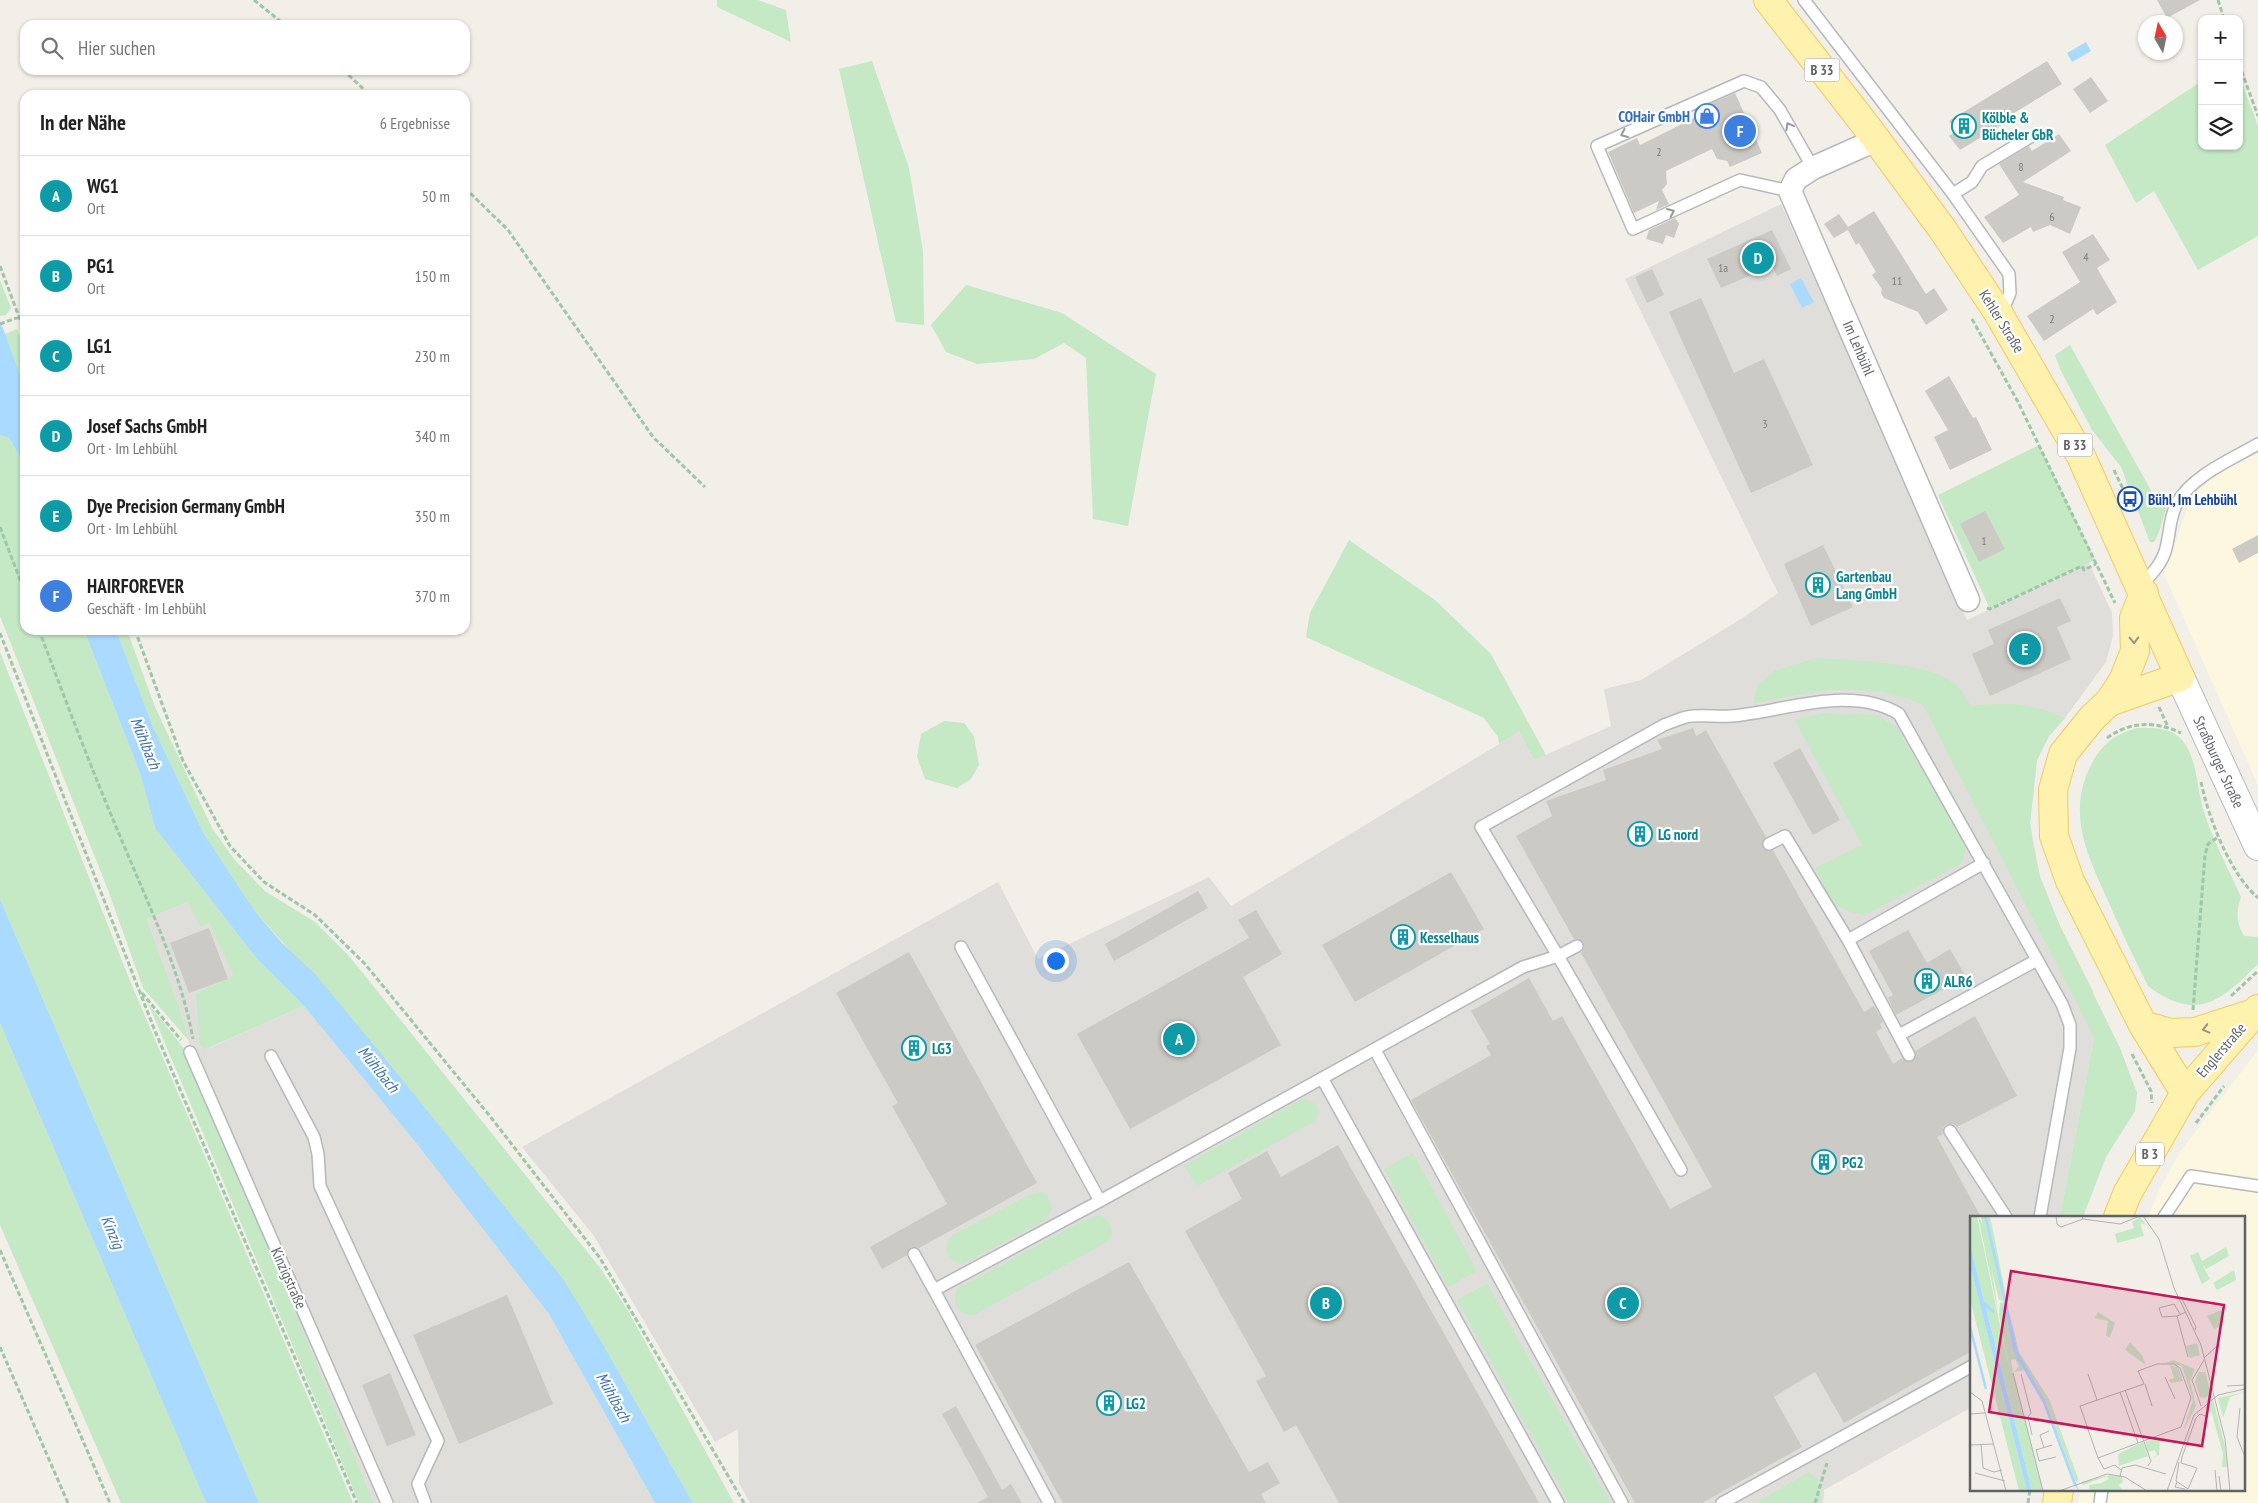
<!DOCTYPE html>
<html lang="de">
<meta charset="utf-8">
<style>
:root{--surface:#fff;--page:#f2f2f2;--text:#222;--muted:#767676;--line:#e0e0e0;--accent:#ea4335}
body{margin:0;font-family:"PT Sans Narrow",sans-serif;background:var(--page);color:var(--text)}
.controls{position:absolute;right:15px;top:15px;display:grid;overflow:hidden;border-radius:10px;box-shadow:0 1px 4px #0004}
.controls button{width:45px;height:45px;display:grid;place-items:center;padding:0;border:0;border-bottom:1px solid var(--line);background:var(--surface);color:var(--text);font:25px sans-serif}
.compass{position:absolute;left:2138px;top:15px;width:45px;height:45px;border-radius:50%;background:var(--surface);box-shadow:0 1px 4px #0004;rotate:351deg}
.you{position:absolute;left:1055px;top:960px;width:18px;height:18px;margin:-12px;border:4px solid #fff;border-radius:50%;background:#1a73e8;box-shadow:0 0 0 8px #1a73e833}
.badge{display:grid;place-items:center;width:32px;height:32px;border-radius:50%;background:var(--accent);color:#fff;font-size:16px;font-weight:700}
.pin{position:absolute;translate:-50% -50%;border:2px solid #fff;box-shadow:0 1px 5px #0006}
.list{margin:0;padding:0;list-style:none}
h2{display:flex;justify-content:space-between;align-items:center;height:65px;margin:0;padding:0 20px;font-size:21px}
h2 small{font-size:16px;font-weight:400;color:var(--muted)}
.list li{display:grid;grid-template-columns:32px 1fr auto;gap:15px;align-items:center;box-sizing:border-box;height:80px;padding:0 20px;border-top:1px solid var(--line)}
.list b{display:block;font-size:19px;white-space:nowrap}
.list p{margin:0;font-size:16px;white-space:nowrap;color:var(--muted)}
.list em{font-size:16px;font-style:normal;color:var(--muted)}
.icon{flex:none;width:28px;height:28px;fill:none;stroke:currentColor;stroke-width:2;stroke-linecap:round;stroke-linejoin:round}
.map{position:relative;flex:none;width:2258px;height:1503px;overflow:hidden}
.search{position:absolute;background:var(--surface);box-shadow:0 1px 4px #0004;left:20px;top:20px;width:450px;height:55px;display:flex;align-items:center;gap:12px;box-sizing:border-box;padding:0 18px;border-radius:15px;color:var(--muted);font-size:19px}
.panel{position:absolute;background:var(--surface);box-shadow:0 1px 4px #0004;left:20px;top:90px;width:450px;height:545px;border-radius:15px}
.map>svg:first-child{display:block}
</style>
<div class="map">
<svg width="2258" height="1503" viewBox="0 0 2258 1503">
<rect width="100%" height="100%" fill="#f1efe8"/>
<path fill="#fef7e0" d="M2258 453V785L2164 574 2192 495 2222 472Z
M2258 1050V1503H2078L2081 1489H2244V1217H2148L2160 1188 2180 1152Z"/>
<path fill="#e0deda" d="M1781 204 1967 620 2089 563 2112 613 2113 636 2106 662 2065 718 2049 736 2037 760 2030 823 2040 877 2060 926 2093 991 2094 1037 2060 1217H1972V1407L1824 1490 1823 1503H750L739 1483 738 1429 715 1442 594 1236 522 1147 998 882 1038 959 1209 877 1231 906 1519 732 1534 760 1611 726 1604 689 1641 680 1744 617 1778 593 1625 279Z
M188 902 200 926 209 923 235 976 207 1049 304 1006 455 1190 549 1314 655 1503H374L188 1057 189 1041 180 1010 147 919Z"/>
<path fill="#c5e8c5" d="M717 0H758L786 10 791 42 717 7Z
M872 61 909 168 923 251 924 325 896 322 839 69Z
M2239 75 2258 126V236L2198 270 2154 191 2136 203 2105 145 2202 81V146H2239Z
M0 280 11 308 6 315 0 316Z
M966 285 1062 313 1156 374 1128 526 1093 519 1086 358 1064 343 1034 359 977 364 946 352 931 325Z
M17 329 25 350V388L5 334Z
M2070 345 2158 503 2171 493C2166 505 2160 535 2154 542H2150L2121 467 2092 430 2060 369 2055 355Z
M0 435 9 438 25 465V630H84L140 773 155 828 257 959 304 1006 206 1049 200 1046 196 994 234 976 209 923 200 927 188 902 147 919 180 1010 189 1041 143 988 108 890 0 616Z
M2039 445 2095 560 1990 609 1938 495Z
M1349 540 1435 600 1491 654 1546 755 1534 760 1519 732 1499 744 1498 737 1484 718 1306 637 1310 613Z
M116 630H127L155 707 212 828 234 859 265 891 315 922 349 956 601 1269 628 1311 734 1503H693L600 1339 562 1279 384 1057 254 910 204 834 153 727Z
M0 652 130 981 353 1503H259L0 899Z
M1817 658C1851 661 1935 661 1958 687 1963 692 1967 700 1971 706 2010 702 2030 702 2065 718L2049 736 2037 760 2030 823 2033 846 2040 877 2060 926 2120 1048 2137 1093 2135 1111 2106 1157 2083 1217H2060L2094 1037 1923 705C1863 679 1813 691 1753 704L1757 686 1774 671Z
M1827 713 1876 715 1896 727 1967 842 1962 863 1865 915 1851 912 1834 905 1815 868 1862 845 1794 719Z
M944 721 964 723 974 736 979 765 971 779 957 788 925 779 917 757 921 734Z
M2137 728C2149 728 2164 727 2175 734 2198 749 2196 788 2204 812 2213 841 2229 870 2241 897 2236 912 2236 922 2244 936L2258 937V964C2221 1001 2197 1023 2148 986 2134 958 2121 931 2109 903 2088 856 2066 815 2091 765 2101 745 2115 734 2137 728Z
M148 1003 188 1054 374 1503H359Z
M0 1023 206 1503H121L0 1225Z
M1302 1099C1316 1099 1322 1110 1315 1121L1197 1186 1184 1166Z
M1413 1153 1477 1271 1448 1287 1384 1169Z
M1043 1192 1047 1195 1052 1209 1045 1220 963 1264C946 1262 942 1249 951 1236L1029 1195Z
M1099 1215C1110 1219 1117 1232 1107 1242L976 1314C960 1319 951 1303 957 1289L1086 1219Z
M1487 1284 1610 1502V1503H1569L1457 1300Z
M1809 1472C1820 1478 1821 1491 1820 1503H1755Z"/>
<path fill="#aadaff" d="M2086 42 2091 51 2072 62 2067 53Z
M1801 278 1814 302 1802 308 1790 284Z
M0 320 25 388V465L9 438 0 435Z
M84 630H116L153 727 204 834 254 910 282 943 314 973 384 1057 563 1279 600 1339 693 1503H655L549 1314 417 1144 304 1006 257 959 155 828 140 773Z
M0 899 259 1503H206L0 1023Z"/>
<path fill="#cccac5" d="M2157 0H2200L2167 18Z
M2047 61 2062 84 2009 116 2011 119 1960 150 1949 136 1956 131 1949 121Z
M2091 77 2108 101 2090 113 2073 89Z
M1735 93 1762 153 1730 167 1727 161 1717 159 1712 149 1666 171 1667 184 1662 190 1669 204 1656 210 1659 201 1634 213 1608 152 1637 138 1640 145 1704 113 1701 108Z
M2059 134 2071 151 2023 182 2064 197 2063 200 2081 207 2070 234 2050 225 2033 232 2031 227 2003 243 1984 217 2019 195 1999 164 2029 146 2032 151Z
M1874 211 1926 294 1934 288 1948 310 1926 325 1918 312 1884 298 1881 293 1882 289 1872 275 1876 272 1859 243 1856 245 1848 230 1834 238 1824 224 1839 214 1848 227Z
M1675 218 1679 224 1674 238 1666 235 1663 244 1646 239 1649 230Z
M1772 230 1791 269 1777 276 1772 266 1721 288 1707 259Z
M2093 234 2110 260 2097 268 2117 302 2097 315 2093 309 2044 341 2027 316 2080 282 2062 252Z
M1652 269 1664 295 1647 303 1635 277Z
M1701 298 1734 373 1764 359 1813 465 1751 493 1669 312Z
M1949 376 1973 418 1976 417 1992 450 1950 470 1934 437 1948 430 1925 391Z
M1985 511 2005 549 1979 562 1960 524Z
M2258 535V553L2239 563 2232 549Z
M1823 545 1853 607 1811 626 1784 564Z
M2060 598 2071 621 2057 627 2071 659 1990 696 1972 654 1994 644 1988 630Z
M1693 728 1696 736 1706 730 1766 837 1762 843 1763 848 1768 851 1773 850 1864 1012 1874 1006 1883 1022 1880 1024 1882 1028 1876 1032 1893 1064 1902 1058 1908 1062 1913 1061 1916 1056 1915 1051 1975 1016 2017 1096 1957 1127 1953 1124H1946L1943 1128V1134L1937 1137 1981 1217H1972V1351L1844 1423 1815 1372 1774 1397 1802 1447 1702 1503H1635L1411 1100 1491 1055 1486 1046 1490 1044 1471 1011 1529 978 1553 1021 1562 1016 1670 1209 1712 1187 1581 953 1584 947 1583 942 1578 939H1574L1516 836 1552 816 1546 801 1606 780 1603 770 1662 749 1657 740Z
M1800 748 1840 820 1813 835 1773 763Z
M1451 872 1484 929 1355 1002 1322 945Z
M1198 891 1208 908 1114 961 1105 944Z
M1256 910 1282 954 1243 977 1281 1045 1130 1129 1077 1034 1249 938 1238 920Z
M209 928 228 979 189 993 170 943Z
M1908 930 1927 963 1950 949 1966 977 1896 1015 1888 998 1893 995 1869 951Z
M909 952 1037 1183 919 1248 911 1247 907 1255 882 1269 870 1247 947 1204 892 1106 898 1103 836 993Z
M1338 1145 1536 1497 1539 1503H1339L1296 1425 1284 1432 1256 1381 1266 1376 1185 1231 1242 1199 1228 1173 1267 1151 1281 1177Z
M1129 1262 1249 1472 1268 1462 1280 1483 1261 1494 1266 1503H1063L975 1345Z
M507 1295 553 1404 459 1444 413 1335Z
M390 1373 416 1435 387 1446 362 1385Z
M956 1406 1002 1490 1011 1484 1022 1503H977L988 1497 942 1414Z"/>
<g fill="none" stroke-linecap="round" stroke-linejoin="round">
<defs>
<path id="lane" d="M1804 0 1953 194 2009 274 2010 293 2005 305 1997 311
M1790 191 1740 180 1633 229 1597 146 1744 81 1761 87 1780 110 1813 168
M1953 194 1972 182 1982 166 2030 137
M2140 586C2152 574 2164 562 2167 544 2170 530 2170 516 2177 503 2193 475 2231 460 2258 444
M1769 844 1785 836 1848 940 1909 1055
M1848 940 1984 863
M1577 946 1558 956 1681 1170
M961 947 1100 1201
M1899 1035 2037 960
M1375 1050 1622 1503
M190 1052 387 1503
M271 1056 314 1137 318 1154 320 1186 438 1441 418 1484 425 1503
M1322 1078 1558 1503
M1950 1131 2006 1217
M2164 1217 2191 1176 2258 1186
M914 1254 934 1290
M1049 1503 934 1290 1100 1201 1523 967 1558 956 1481 827 1664 725C1673 722 1684 716 1693 716 1706 715 1719 717 1731 716 1783 712 1850 684 1899 714L2062 1004 2070 1025V1048L2040 1217
M1722 1503 1972 1366
M2100 1503 2102 1489"/>
<path id="street" d="M1876 140 1813 168 1796 179 1790 191 1968 600"/>
<path id="secondary" d="M2180 677 2258 846"/>
<path id="primary" d="M1768 0 1867 127 1943 230 1997 311 2081 456 2180 677 2109 702
M2144 593 2134 618 2135 651 2123 681 2109 702 2092 718 2063 754 2053 790 2054 836 2070 881 2143 1025 2185 1093
M2143 1025 2170 1033 2195 1032 2251 1014
M2118 1217 2127 1194 2185 1093 2258 1009
M2057 1503 2059 1489"/>
</defs>
<use href="#lane" stroke="#b5b8bc" stroke-width="14"/>
<use href="#street" stroke="#b5b8bc" stroke-width="25"/>
<use href="#secondary" stroke="#b6babf" stroke-width="30"/>
<use href="#primary" stroke="#f2c960" stroke-width="30"/>
<path stroke="#9cc7a9" stroke-width="3" stroke-dasharray="5 2.5" stroke-linecap="butt" d="M254 0 285 25
M2218 0 2224 19
M2239 64 2258 116
M343 70 370 95
M465 188 508 230 653 437 705 487
M0 266 25 333
M1972 319 2018 402 2115 603
M0 324 19 317
M2114 470 2123 489
M0 527 25 593
M1987 608 1990 609 2082 566 2084 570 2096 564
M39 630C65 699 91 768 120 836 147 902 180 968 193 1039
M135 630 183 761 230 846 264 882 315 915 365 964 489 1115 600 1258 744 1503
M0 633 155 1031 357 1503
M2159 707 2168 727
M2107 738C2130 721 2156 721 2181 733
M2201 782C2209 819 2229 872 2258 898
M142 993 181 1040
M2231 996 2258 971
M2193 1010 2205 855 2208 844 2218 837
M2132 1054 2151 1091 2152 1103
M2196 1123 2224 1086
M0 1250 110 1503
M0 1347 68 1503
M1815 1503 1827 1463
M2028 1503 2030 1489"/>
<use href="#lane" stroke="#fff" stroke-width="11"/>
<use href="#street" stroke="#fff" stroke-width="22"/>
<use href="#secondary" stroke="#fff" stroke-width="28"/>
<use href="#primary" stroke="#fff2af" stroke-width="28"/>
</g>
<defs><path id="oneway-chevron" d="M-2-3.5L2.5 0L-2 3.5" fill="none" stroke-width="1.6" stroke-linecap="round" stroke-linejoin="round" transform="scale(1.25)"/></defs>
<g stroke="#979a9d">
<use href="#oneway-chevron" transform="translate(1789 126) rotate(-119)"/>
<use href="#oneway-chevron" transform="translate(1624 134) rotate(156)"/>
<use href="#oneway-chevron" transform="translate(1671 212) rotate(-25)"/>
</g>
<g stroke="#979581">
<use href="#oneway-chevron" transform="translate(2134 640) rotate(88)"/>
<use href="#oneway-chevron" transform="translate(2206 1029) rotate(165)"/>
</g>
<defs>
<symbol id="shop-ring" viewBox="-11 -11 22 22"><circle r="9.5" fill="#fff" stroke="#3f7fe0" stroke-width="1.5"/><path d="M-5-2.5h2.3a2.7 3.5 0 0 1 5.4 0H5L5.5 6h-11ZM-1.5-2.5h3a1.5 2.3 0 0 0-3 0Z" fill="#3f7fe0"/></symbol>
<symbol id="building-ring" viewBox="-11 -11 22 22"><circle r="9.5" fill="#fff" stroke="#0f9aa8" stroke-width="1.5"/><path d="M-4-6H4V6H1V3H-1V6H-4ZM-2.5-4.3h1.7v1.8h-1.7ZM.8-4.3h1.7v1.8H.8ZM-2.5-1h1.7V.8h-1.7ZM.8-1h1.7V.8H.8Z" fill="#0f9aa8"/></symbol>
<symbol id="bus-ring" viewBox="-11 -11 22 22"><circle r="9.5" fill="#fff" stroke="#1a4fb4" stroke-width="1.5"/><path d="M-5-6H5V4H4V6H2V4H-2V6H-4V4H-5ZM-3.5-4V0h7V-4ZM-3.5 1.2v1.5H-2V1.2ZM2 1.2v1.5H3.5V1.2Z" fill="#1a4fb4"/></symbol>
</defs>
<g fill-rule="evenodd">
<use href="#shop-ring" x="1693" y="102" width="28" height="28"/>
<use href="#building-ring" x="1950" y="112" width="28" height="28"/>
<use href="#bus-ring" x="2116" y="485" width="28" height="28"/>
<use href="#building-ring" x="1804" y="571" width="28" height="28"/>
<use href="#building-ring" x="1626" y="820" width="28" height="28"/>
<use href="#building-ring" x="1389" y="923" width="28" height="28"/>
<use href="#building-ring" x="1913" y="967" width="28" height="28"/>
<use href="#building-ring" x="900" y="1034" width="28" height="28"/>
<use href="#building-ring" x="1810" y="1148" width="28" height="28"/>
<use href="#building-ring" x="1095" y="1389" width="28" height="28"/>
</g>
<g text-anchor="middle" dominant-baseline="central" stroke-width="4.5" stroke-linejoin="round" paint-order="stroke">
<g font-size="12" fill="#7a7d7f">
<text x="1659" y="151">2</text>
<text x="2021" y="166">8</text>
<text x="2052" y="216">6</text>
<text x="2086" y="256">4</text>
<text x="1723" y="267">1a</text>
<text x="1897" y="280">11</text>
<text x="2052" y="318">2</text>
<text x="1765" y="423">3</text>
<text x="1984" y="540">1</text>
</g>
<g fill="#fff" stroke="#8f9295" stroke-width="1">
<rect x="1804.5" y="58.5" width="35" height="23" rx="4"/>
<rect x="2057.5" y="433.5" width="35" height="23" rx="4"/>
<rect x="2136" y="1142.5" width="28" height="23" rx="4"/>
</g>
<g font-size="14" font-weight="bold" fill="#5f6368">
<text x="1822" y="70">B 33</text>
<text x="2075" y="445">B 33</text>
<text x="2150" y="1154">B 3</text>
</g>
<g font-size="15" font-weight="bold" fill="#366cbe" stroke="#fff" text-anchor="end">
<text x="1690" y="116">COHair GmbH</text>
</g>
<g font-size="15" font-weight="bold" fill="#0d838f" stroke="#fff" text-anchor="start">
<text x="1982" y="117">Kölble &amp;<tspan x="1982" dy="17">Bücheler GbR</tspan></text>
<text x="1836" y="576">Gartenbau<tspan x="1836" dy="17">Lang GmbH</tspan></text>
<text x="1658" y="834">LG nord</text>
<text x="1420" y="937">Kesselhaus</text>
<text x="1944" y="981">ALR6</text>
<text x="932" y="1048">LG3</text>
<text x="1842" y="1162">PG2</text>
<text x="1126" y="1403">LG2</text>
</g>
<g font-size="15" fill="#5f6368" stroke="#fff">
<text transform="translate(2002 321) rotate(58)">Kehler Straße</text>
<text transform="translate(1859 348) rotate(67)">Im Lehbühl</text>
<text transform="translate(2219 762) rotate(65)">Straßburger Straße</text>
<text transform="translate(2221 1050) rotate(-49)">Englerstraße</text>
<text transform="translate(289 1278) rotate(66)">Kinzigstraße</text>
</g>
<g font-size="15" font-weight="bold" fill="#164399" stroke="#fff" text-anchor="start">
<text x="2148" y="499">Bühl, Im Lehbühl</text>
</g>
<g font-size="16" font-style="italic" fill="#4174aa" stroke="#fff">
<text transform="translate(146 743) rotate(68)">Mühlbach</text>
<text transform="translate(379 1069) rotate(51)">Mühlbach</text>
<text transform="translate(113 1232) rotate(67)">Kinzig</text>
<text transform="translate(614 1397) rotate(61)">Mühlbach</text>
</g>
</g>
<g transform="translate(1970 1216)">
<rect width="275" height="275" fill="#f1efe8"/>
<path d="M0 0H7L39 152 29 98 30 87 34 86V92L31 95 36 98 43 135 55 154 44 156 49 150 45 143 41 144 43 156 73 275H62L16 92 23 94 14 85 0 28ZM8 0 12 7 11 0H14L27 49 34 85 29 84 22 55 28 96ZM17 0H20L37 85 29 57ZM170 1 176 9 170 7 174 20 147 27 145 18 164 12 162 6ZM256 31 259 40 236 53 232 48 240 63 232 68 220 40 228 36 232 45ZM0 49 57 275H49L0 83ZM264 54 266 64 247 74 243 67ZM37 86 49 136 79 183 109 265 106 266 75 184 48 137ZM251 94 254 109 244 113 237 100ZM128 96 145 107 140 121 136 120 138 105 125 102ZM160 126 172 139 176 149 155 134ZM227 127 230 139 220 142 216 130ZM203 144 225 153 220 165 226 190 213 215 223 184 212 150 196 147ZM200 149 208 151 213 165 201 167 199 164 204 162ZM229 156H235L241 177 235 182 230 181 225 166ZM275 176 260 181 253 202 248 182ZM243 184 255 230 257 251H252L253 238 239 187ZM190 221 189 239 182 242 187 239 185 234 178 236 175 226ZM173 226 178 240 149 250 148 238ZM143 259 152 261 153 266 149 269 153 275H120L119 269 132 267 139 263 137 260 113 269 111 266 135 260Z" fill="#c5e8c5"/>
<path d="M14 0H17L48 136 75 184 109 275 103 267 73 187 43 135 36 98 31 95 34 87ZM0 28 14 85 25 95 24 97 16 92 62 275H57L0 49Z" fill="#aadaff"/>
<path fill="none" stroke="#aadaff" stroke-width="2.5" d="M0 111 16 173"/>
<path fill="none" stroke="#b3b3b1" stroke-width="1" d="M86 0 87 8 91 11 113 3M112 0 113 3 150 8 170 0M173 0 189 23 204 72 231 129 255 223 260 275M211 81 226 111 225 114M216 96 207 100 218 141M207 100 192 101 189 92 204 88 210 98M234 142 247 130M187 148H204L210 152 221 182 211 211 128 242 110 190 174 168 168 155ZM43 157 73 275M51 158 61 197 58 201 62 219M118 158 127 184M195 161 205 183M175 168 182 190M257 170 275 169M155 174 181 245 178 250M0 176 12 185 36 275M150 176 168 227M231 190 222 164 234 144M270 192 267 221 275 241M0 198 15 197M11 228 13 252 24 256 32 254M0 229 24 228M74 232 70 219 79 215M66 233 69 245 86 241M66 234 82 229M128 242 134 253 145 249 151 254M209 246 206 265 218 273M245 254 247 275M5 257 35 265M150 260 152 252 165 249 196 258M249 260 251 275M207 266 205 271 215 273M218 273 227 252 211 247 212 241 226 202 230 198 238 201M89 275 137 258 155 261 177 275M197 275 224 199 248 179 275 173"/>
<path fill="#c2185b" fill-opacity="0.15" stroke="#c2185b" stroke-width="2.5" d="M41 55 254 89 232 230 19 196Z"/>
<rect width="275" height="275" fill="none" stroke="#5f6368" stroke-width="2.5"/>
</g>
</svg>
<div class="controls">
<button>+</button>
<button>−</button>
<button><svg class="icon" aria-label="layers" viewBox="0 0 24 24"><path d="M12 4l9 5-9 5-9-5zM3 14l9 5 9-5"/></svg></button>
</div>
<svg class="compass" viewBox="-18 -18 36 36"><path d="M0-13l5 13h-10z" fill="#e53935"/><path d="M0 13l5-13h-10z" fill="#767676"/></svg>
<div class="you"></div>
<div class="pin badge" style="left:1179px;top:1039px;background:#0f9aa8">A</div>
<div class="pin badge" style="left:1326px;top:1303px;background:#0f9aa8">B</div>
<div class="pin badge" style="left:1623px;top:1303px;background:#0f9aa8">C</div>
<div class="pin badge" style="left:1758px;top:258px;background:#0f9aa8">D</div>
<div class="pin badge" style="left:2025px;top:649px;background:#0f9aa8">E</div>
<div class="pin badge" style="left:1740px;top:131px;background:#3f7fe0">F</div>
<div class="search"><svg class="icon" aria-label="search" viewBox="0 0 24 24"><circle cx="10" cy="10" r="6"/><path d="M15 15l6 6"/></svg>Hier suchen</div>
<section class="panel">
<h2>In der Nähe<small>6 Ergebnisse</small></h2>
<ul class="list">
<li><span class="badge" style="background:#0f9aa8">A</span><div><b>WG1</b><p>Ort</p></div><em>50 m</em></li>
<li><span class="badge" style="background:#0f9aa8">B</span><div><b>PG1</b><p>Ort</p></div><em>150 m</em></li>
<li><span class="badge" style="background:#0f9aa8">C</span><div><b>LG1</b><p>Ort</p></div><em>230 m</em></li>
<li><span class="badge" style="background:#0f9aa8">D</span><div><b>Josef Sachs GmbH</b><p>Ort · Im Lehbühl</p></div><em>340 m</em></li>
<li><span class="badge" style="background:#0f9aa8">E</span><div><b>Dye Precision Germany GmbH</b><p>Ort · Im Lehbühl</p></div><em>350 m</em></li>
<li><span class="badge" style="background:#3f7fe0">F</span><div><b>HAIRFOREVER</b><p>Geschäft · Im Lehbühl</p></div><em>370 m</em></li>
</ul>
</section>
</div>
